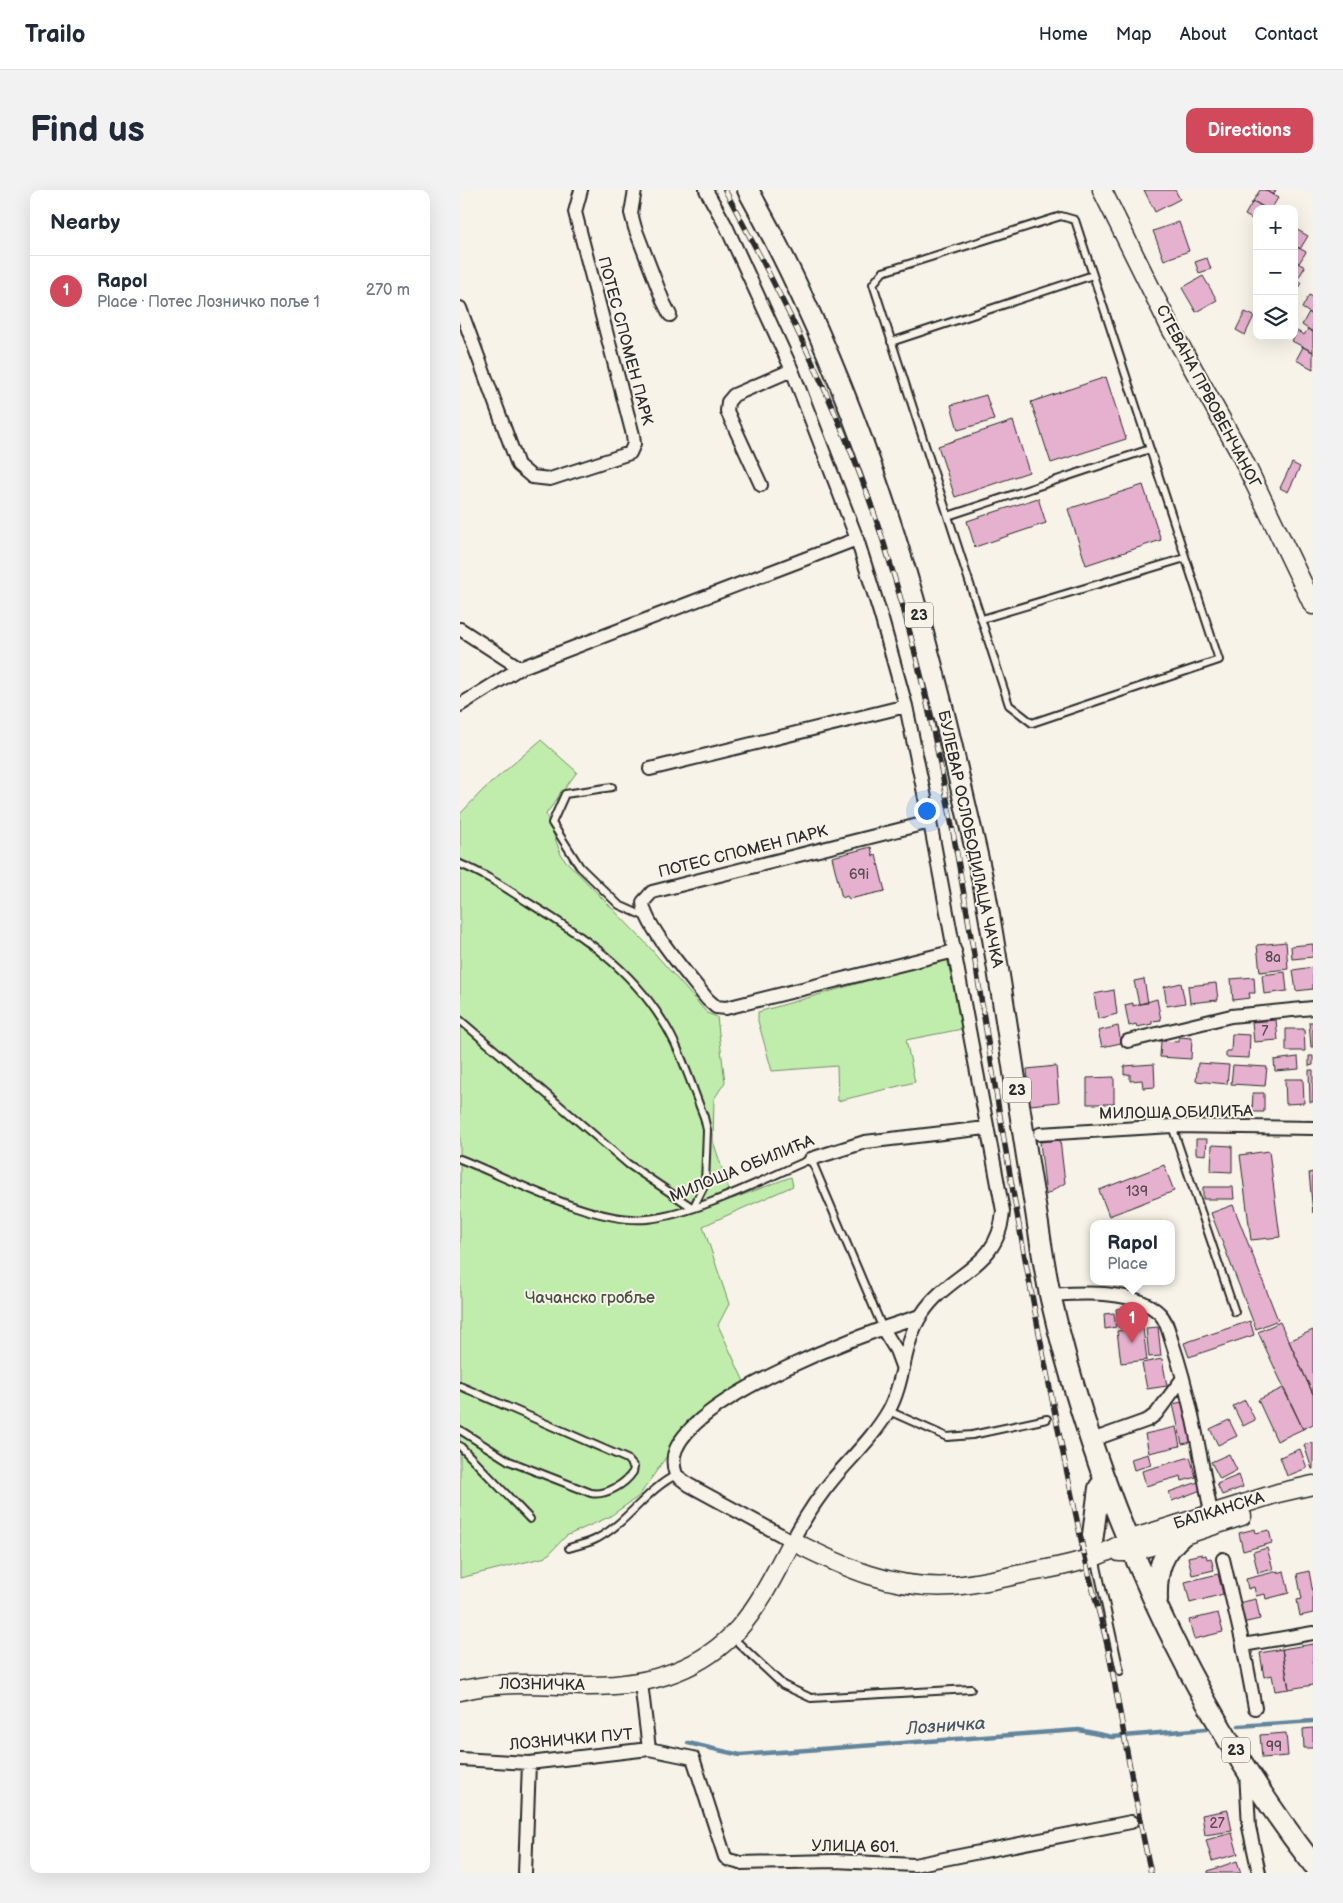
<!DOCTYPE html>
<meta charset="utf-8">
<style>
:root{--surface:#fff;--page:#f2f2f3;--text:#1f2937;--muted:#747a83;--line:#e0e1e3;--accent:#d1495b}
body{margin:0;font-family:"Balsamiq Sans",sans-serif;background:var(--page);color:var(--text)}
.controls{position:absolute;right:15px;top:15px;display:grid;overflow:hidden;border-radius:10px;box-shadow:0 5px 20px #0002}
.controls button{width:45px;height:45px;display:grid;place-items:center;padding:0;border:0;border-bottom:1px solid var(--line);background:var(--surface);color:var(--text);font:25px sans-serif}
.you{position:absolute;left:466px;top:620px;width:18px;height:18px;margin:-12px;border:4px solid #fff;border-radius:50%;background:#1a73e8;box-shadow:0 0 0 8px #1a73e833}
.badge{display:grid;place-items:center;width:32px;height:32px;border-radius:50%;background:var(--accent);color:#fff;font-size:16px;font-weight:700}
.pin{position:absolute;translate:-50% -41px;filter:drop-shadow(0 1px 2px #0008)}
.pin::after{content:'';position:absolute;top:26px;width:18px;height:15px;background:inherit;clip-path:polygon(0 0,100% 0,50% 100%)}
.popup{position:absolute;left:630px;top:1030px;width:85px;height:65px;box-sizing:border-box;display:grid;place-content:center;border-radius:10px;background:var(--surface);filter:drop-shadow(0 1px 4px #0005);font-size:16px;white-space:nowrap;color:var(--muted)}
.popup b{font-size:19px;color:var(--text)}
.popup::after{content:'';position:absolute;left:50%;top:100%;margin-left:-10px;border:10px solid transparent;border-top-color:var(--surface)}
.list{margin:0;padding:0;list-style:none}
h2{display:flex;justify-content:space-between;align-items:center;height:65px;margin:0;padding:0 20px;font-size:21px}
h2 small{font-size:16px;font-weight:400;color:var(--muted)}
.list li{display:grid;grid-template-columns:32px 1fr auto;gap:15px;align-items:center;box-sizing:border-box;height:70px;padding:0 20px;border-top:1px solid var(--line)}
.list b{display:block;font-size:19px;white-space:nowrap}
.list p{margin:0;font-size:16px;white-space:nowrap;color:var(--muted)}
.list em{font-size:16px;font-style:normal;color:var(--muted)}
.icon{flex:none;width:28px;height:28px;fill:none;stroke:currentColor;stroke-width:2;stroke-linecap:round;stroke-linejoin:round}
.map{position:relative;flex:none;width:853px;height:1683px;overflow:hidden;border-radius:10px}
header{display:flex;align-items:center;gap:30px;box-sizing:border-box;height:70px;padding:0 25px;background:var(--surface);border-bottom:1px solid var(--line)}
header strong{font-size:24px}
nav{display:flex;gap:28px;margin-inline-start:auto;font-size:18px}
.intro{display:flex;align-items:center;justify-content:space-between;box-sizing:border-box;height:120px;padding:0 30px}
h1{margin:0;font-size:35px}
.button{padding:12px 22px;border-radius:10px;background:var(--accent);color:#fff;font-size:18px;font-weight:700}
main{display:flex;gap:30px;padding:0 30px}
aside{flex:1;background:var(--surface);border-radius:10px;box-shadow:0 5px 20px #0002}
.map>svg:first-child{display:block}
</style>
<header>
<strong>Trailo</strong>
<nav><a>Home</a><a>Map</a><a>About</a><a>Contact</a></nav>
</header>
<div class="intro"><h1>Find us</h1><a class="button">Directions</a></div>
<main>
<aside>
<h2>Nearby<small></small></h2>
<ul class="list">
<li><span class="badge">1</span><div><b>Rapol</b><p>Place · Потес Лозничко поље 1</p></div><em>270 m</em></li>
</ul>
</aside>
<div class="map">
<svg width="853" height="1683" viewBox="0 0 853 1683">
<rect width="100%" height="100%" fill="#f7f3e8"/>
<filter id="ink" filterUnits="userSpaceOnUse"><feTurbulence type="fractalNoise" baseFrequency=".02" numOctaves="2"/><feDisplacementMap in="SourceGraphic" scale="10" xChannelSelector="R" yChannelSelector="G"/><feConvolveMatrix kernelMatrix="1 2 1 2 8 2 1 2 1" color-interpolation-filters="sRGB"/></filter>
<g filter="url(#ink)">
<path fill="#c0edab" stroke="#768c6b" d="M81 550 117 582 86 624 102 667 184 751 247 823 257 827 265 892 254 909 253 951 272 1009 331 987 333 996 243 1036 269 1114 258 1135 286 1196 220 1247 179 1306 149 1327 106 1346 86 1367 0 1388V624L24 599Z
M487 768 502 839 446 850 455 892 378 911 377 876 312 881 298 831V822Z"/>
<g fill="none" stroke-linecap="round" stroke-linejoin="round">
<path stroke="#64859c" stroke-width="4.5" d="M779 1536 853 1531
M228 1553 280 1565 619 1540 652 1547 746 1539"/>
</g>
<path fill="#e5b1ce" stroke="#2b2b2b" d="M684 0H715L720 9 695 22Z
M800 0H805L818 8 811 19H807L793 11Z
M805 0H816L813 5Z
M793 11 807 19H797V32L785 25Z
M719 32 729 61 704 70 693 41Z
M834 38 848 46 840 59 834 55Z
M834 55 846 62 839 73 834 71Z
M747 68 751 79 739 83 735 72Z
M834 71 845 77 837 90 834 89Z
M743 86 757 110 736 122 722 98Z
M834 89 842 93 834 106Z
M849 105 853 107V125L842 118Z
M785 122 794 126 785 145 776 140Z
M849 122 853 125V142L842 135Z
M848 139 853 142V162L832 151 837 141 844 145Z
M843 157 853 162V179L836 170Z
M646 187 666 249 591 273 571 212Z
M526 205 534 230 498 240 491 215Z
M553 231 569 282 495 307 478 256Z
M832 273 840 277 828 302 820 298Z
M683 295 701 350 626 375 608 319Z
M578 308 586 333 515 357 507 331Z
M411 657 413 666 416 665 425 701 389 709 387 706 382 708 372 667Z
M826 752 828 779 800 782 797 755Z
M853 754V767L832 769 831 756Z
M853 777V799L836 801 833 780Z
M825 782 827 801 804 804 802 785Z
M794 787 795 803H789L790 808 773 810 771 789Z
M684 789 688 813 679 814 674 791Z
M721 793 725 813 707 816 704 797Z
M756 793 758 810 730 813 728 796Z
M654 800 657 824 638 829 634 804Z
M697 809 701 830 692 831V834L677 837 676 834 669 836 665 815 673 813V816Z
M816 830 818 850 794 852 792 832Z
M849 832H853V857H851Z
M658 836 661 853 642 857 638 841Z
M826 839H844L845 861H826Z
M772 844 790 845 789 868 766 867V861H771Z
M719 847 732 848 731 869 700 867 701 851 719 852Z
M849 866H853V875L849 876Z
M838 867 839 879 815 881 814 870Z
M738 873 769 875 767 894 736 891Z
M694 874 695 897 683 898 682 890 670 891V884L664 885V876Z
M773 875 807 877 805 896 771 894Z
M596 876 599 912 570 915 567 879Z
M849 880H853V912H850Z
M654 887V914H627V888Z
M825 889H843L844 913 826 914Z
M793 903H804V922H792Z
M736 949H747L746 965 736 964Z
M600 950 605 993 586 1005 580 952Z
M752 955 772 956V982L751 981Z
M809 961 820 1047 791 1050 780 965Z
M704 975 714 1001 649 1026 639 1000Z
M853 982V1023L849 983Z
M743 997H773L774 1009H743Z
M773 1015 818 1130 796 1139 751 1023Z
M669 1117 670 1121 679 1120 680 1135 658 1137 656 1119Z
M654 1123 656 1137 645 1139 644 1124Z
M790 1131 794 1145 729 1167 724 1153Z
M820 1132 853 1204V1234L843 1239 798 1142Z
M698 1137 701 1166 689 1167 686 1138Z
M683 1138 687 1170 661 1173 657 1141Z
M853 1140V1204L829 1151Z
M702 1169 707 1196 687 1199 682 1173Z
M823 1198 843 1239 817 1251 798 1210Z
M785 1210 795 1230 783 1236 773 1216Z
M722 1212 732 1252 722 1254 713 1214Z
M769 1230 777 1246 758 1255 750 1239Z
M716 1237 720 1256 689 1263 685 1244Z
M853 1252V1279H852L844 1255Z
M840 1259 847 1278 827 1286 820 1267Z
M688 1264 691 1275 674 1280 671 1269Z
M769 1264 777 1280 760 1289 751 1272Z
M730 1267 736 1287 722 1291 721 1286 686 1296 682 1281Z
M779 1285 783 1297 762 1305 757 1294Z
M738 1292 741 1300 712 1311 709 1302Z
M795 1339 796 1343 809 1340 812 1353 783 1361 779 1343Z
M807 1358 813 1379 798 1383 793 1362Z
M742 1364V1366L746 1365 747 1369 751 1368 754 1380 732 1385 728 1367Z
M818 1381V1383L824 1381 829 1403 806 1409 805 1404 796 1406 794 1397 788 1399 786 1389Z
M849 1381 853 1403V1423L840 1426 837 1410 842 1409 837 1384Z
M758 1384 763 1404 730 1413 725 1392Z
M796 1409 800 1429 782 1433 778 1413Z
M758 1423 763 1442 734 1449 729 1430Z
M853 1454V1495L829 1499 822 1459Z
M822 1459 829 1499 815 1501 812 1485 804 1487 800 1463Z
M853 1538V1558H844L843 1539Z
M826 1543 828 1566 802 1568 800 1545Z
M768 1620 772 1641 745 1645 742 1625Z
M772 1643 778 1664 752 1671 746 1650Z
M777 1671 781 1683H748V1681Z"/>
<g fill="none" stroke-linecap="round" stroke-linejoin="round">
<defs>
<path id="lane" d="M601 26 615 30 759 470 572 533 549 515 413 94 423 82Z
M431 152 633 85
M488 326 690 259
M522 429 725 368
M152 597 105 604 92 633 120 677 159 715 186 727
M0 674C25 684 47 699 69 713 121 745 169 777 202 830 221 859 231 895 244 927L247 940 245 994 233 1018 168 974 0 830
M712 936 775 1122
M0 969C51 989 133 1034 187 1029 237 1024 304 989 351 969L423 1139
M0 1196 167 1269 174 1277 173 1282C165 1294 146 1306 131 1303L49 1271 0 1240
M429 1221 487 1247 512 1245 587 1229
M0 1256 70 1329
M109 1358C118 1355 130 1353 138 1348 168 1332 186 1300 216 1285
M635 1367 660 1481
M272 1447 323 1495 351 1508 511 1499"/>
<path id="street" d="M175 0 171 23 175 38 203 111 210 125
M246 0 266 36 332 180 397 349 421 426 446 516 470 632 543 1021C539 1079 490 1081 462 1124 443 1152 445 1191 429 1220 415 1245 392 1267 374 1288 357 1308 344 1329 332 1351L229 1295 216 1285C213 1276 212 1268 216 1259 241 1203 402 1144 460 1126
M0 118 58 275 72 287 90 289 170 263 174 254 173 245 115 22 121 0
M301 295 267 221 268 212 274 205 332 180
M0 439 60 478 397 349
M0 515 60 478
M190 579 446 516
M470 632 192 702 183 712C184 736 231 788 247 809L256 817 266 818 495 761
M668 851 771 826 853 818
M580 944 712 936 853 938
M351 969 405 952 526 938
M590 1105C622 1103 675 1099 700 1124 707 1131 709 1143 712 1152 731 1208 740 1265 751 1323
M423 1139 436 1160 443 1179
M632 1250 688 1230 696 1224 723 1188
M763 1369 783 1455 853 1443
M783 1455 795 1518
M181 1493 189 1559
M0 1569 69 1573 189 1559 233 1568 265 1667 269 1670 280 1673 375 1671 454 1675 671 1632
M786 1582 789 1637 799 1683
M65 1683 69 1573"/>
<path id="secondary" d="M642 0 711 139 781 265 853 415
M659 1362H673L782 1326
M0 1501C41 1490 82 1495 124 1496 181 1497 239 1483 279 1438 301 1413 316 1381 332 1351 383 1377 433 1400 492 1396 519 1394 545 1387 571 1382 605 1376 640 1369 668 1350L818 1303 853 1295"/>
<path id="primary" d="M288 0C389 182 451 377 497 579 506 620 517 661 525 702 543 802 556 902 573 1003 579 1038 583 1074 591 1109 637 1308 727 1512 853 1674
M630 1368 639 1298 645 1290
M697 1410C696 1381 701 1363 724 1344"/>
</defs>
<use href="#lane" stroke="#2b2b2b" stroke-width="10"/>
<use href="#street" stroke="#2b2b2b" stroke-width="16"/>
<use href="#secondary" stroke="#2b2b2b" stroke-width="21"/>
<use href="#primary" stroke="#2b2b2b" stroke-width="24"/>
<use href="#lane" stroke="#f7f3e8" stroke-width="6"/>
<use href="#street" stroke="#f7f3e8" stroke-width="12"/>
<use href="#secondary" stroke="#f7f3e8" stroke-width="18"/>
<use href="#primary" stroke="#f7f3e8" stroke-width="20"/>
<defs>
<path id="rail" d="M265 0C322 106 376 213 415 326 483 526 508 737 543 944 566 1079 592 1214 621 1349 628 1386 640 1422 648 1459 663 1534 674 1609 691 1683"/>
</defs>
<use href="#rail" stroke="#2b2b2b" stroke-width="5.5"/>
<use href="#rail" stroke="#f7f3e8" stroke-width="4" stroke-dasharray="11" stroke-linecap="butt"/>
</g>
</g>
<g text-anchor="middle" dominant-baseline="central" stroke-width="4" stroke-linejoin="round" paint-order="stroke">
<g font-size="14" fill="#5a4c54">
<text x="399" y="684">69i</text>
<text x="813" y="767">8a</text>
<text x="805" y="841">7</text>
<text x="677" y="1001">139</text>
<text x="814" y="1556">99</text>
<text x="757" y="1633">27</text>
</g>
<g fill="#f7f3e8" stroke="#686764" stroke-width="1">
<rect x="445" y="412.5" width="28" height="25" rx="4"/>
<rect x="543" y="887.5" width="28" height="25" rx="4"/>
<rect x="762" y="1547.5" width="28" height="25" rx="4"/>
</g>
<g font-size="15" font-weight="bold" fill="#2b2b2b">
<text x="459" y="425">23</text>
<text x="557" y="900">23</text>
<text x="776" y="1560">23</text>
</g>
<g font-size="16" fill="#2b2b2b" stroke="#f7f3e8">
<text transform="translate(165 151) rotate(75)">ПОТЕС СПОМЕН ПАРК</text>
<text transform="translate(748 207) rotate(62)">СТЕВАНА ПРВОВЕНЧАНОГ</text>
<text transform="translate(510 649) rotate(78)">БУЛЕВАР ОСЛОБОДИЛАЦА ЧАЧКА</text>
<text transform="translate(283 662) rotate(-14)">ПОТЕС СПОМЕН ПАРК</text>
<text transform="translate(716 923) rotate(-1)">МИЛОША ОБИЛИЋА</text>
<text transform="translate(282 979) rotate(-22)">МИЛОША ОБИЛИЋА</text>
<text transform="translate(759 1321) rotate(-17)">БАЛКАНСКА</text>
<text transform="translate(82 1495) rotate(1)">ЛОЗНИЧКА</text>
<text transform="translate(111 1550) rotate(-5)">ЛОЗНИЧКИ ПУТ</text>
<text transform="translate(395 1657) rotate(1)">УЛИЦА 601.</text>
</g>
<g font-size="16" fill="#495245" stroke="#f7f3e8">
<text x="130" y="1108">Чачанско гробље</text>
</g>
<g font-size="18" font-style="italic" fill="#485864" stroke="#f7f3e8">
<text transform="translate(486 1536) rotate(-4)">Лозничка</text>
</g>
</g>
</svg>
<div class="controls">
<button>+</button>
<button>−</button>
<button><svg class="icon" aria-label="layers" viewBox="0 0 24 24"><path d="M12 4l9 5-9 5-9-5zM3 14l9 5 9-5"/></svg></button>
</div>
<div class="you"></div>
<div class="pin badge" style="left:672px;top:1153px">1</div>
<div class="popup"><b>Rapol</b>Place</div>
</div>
</main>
